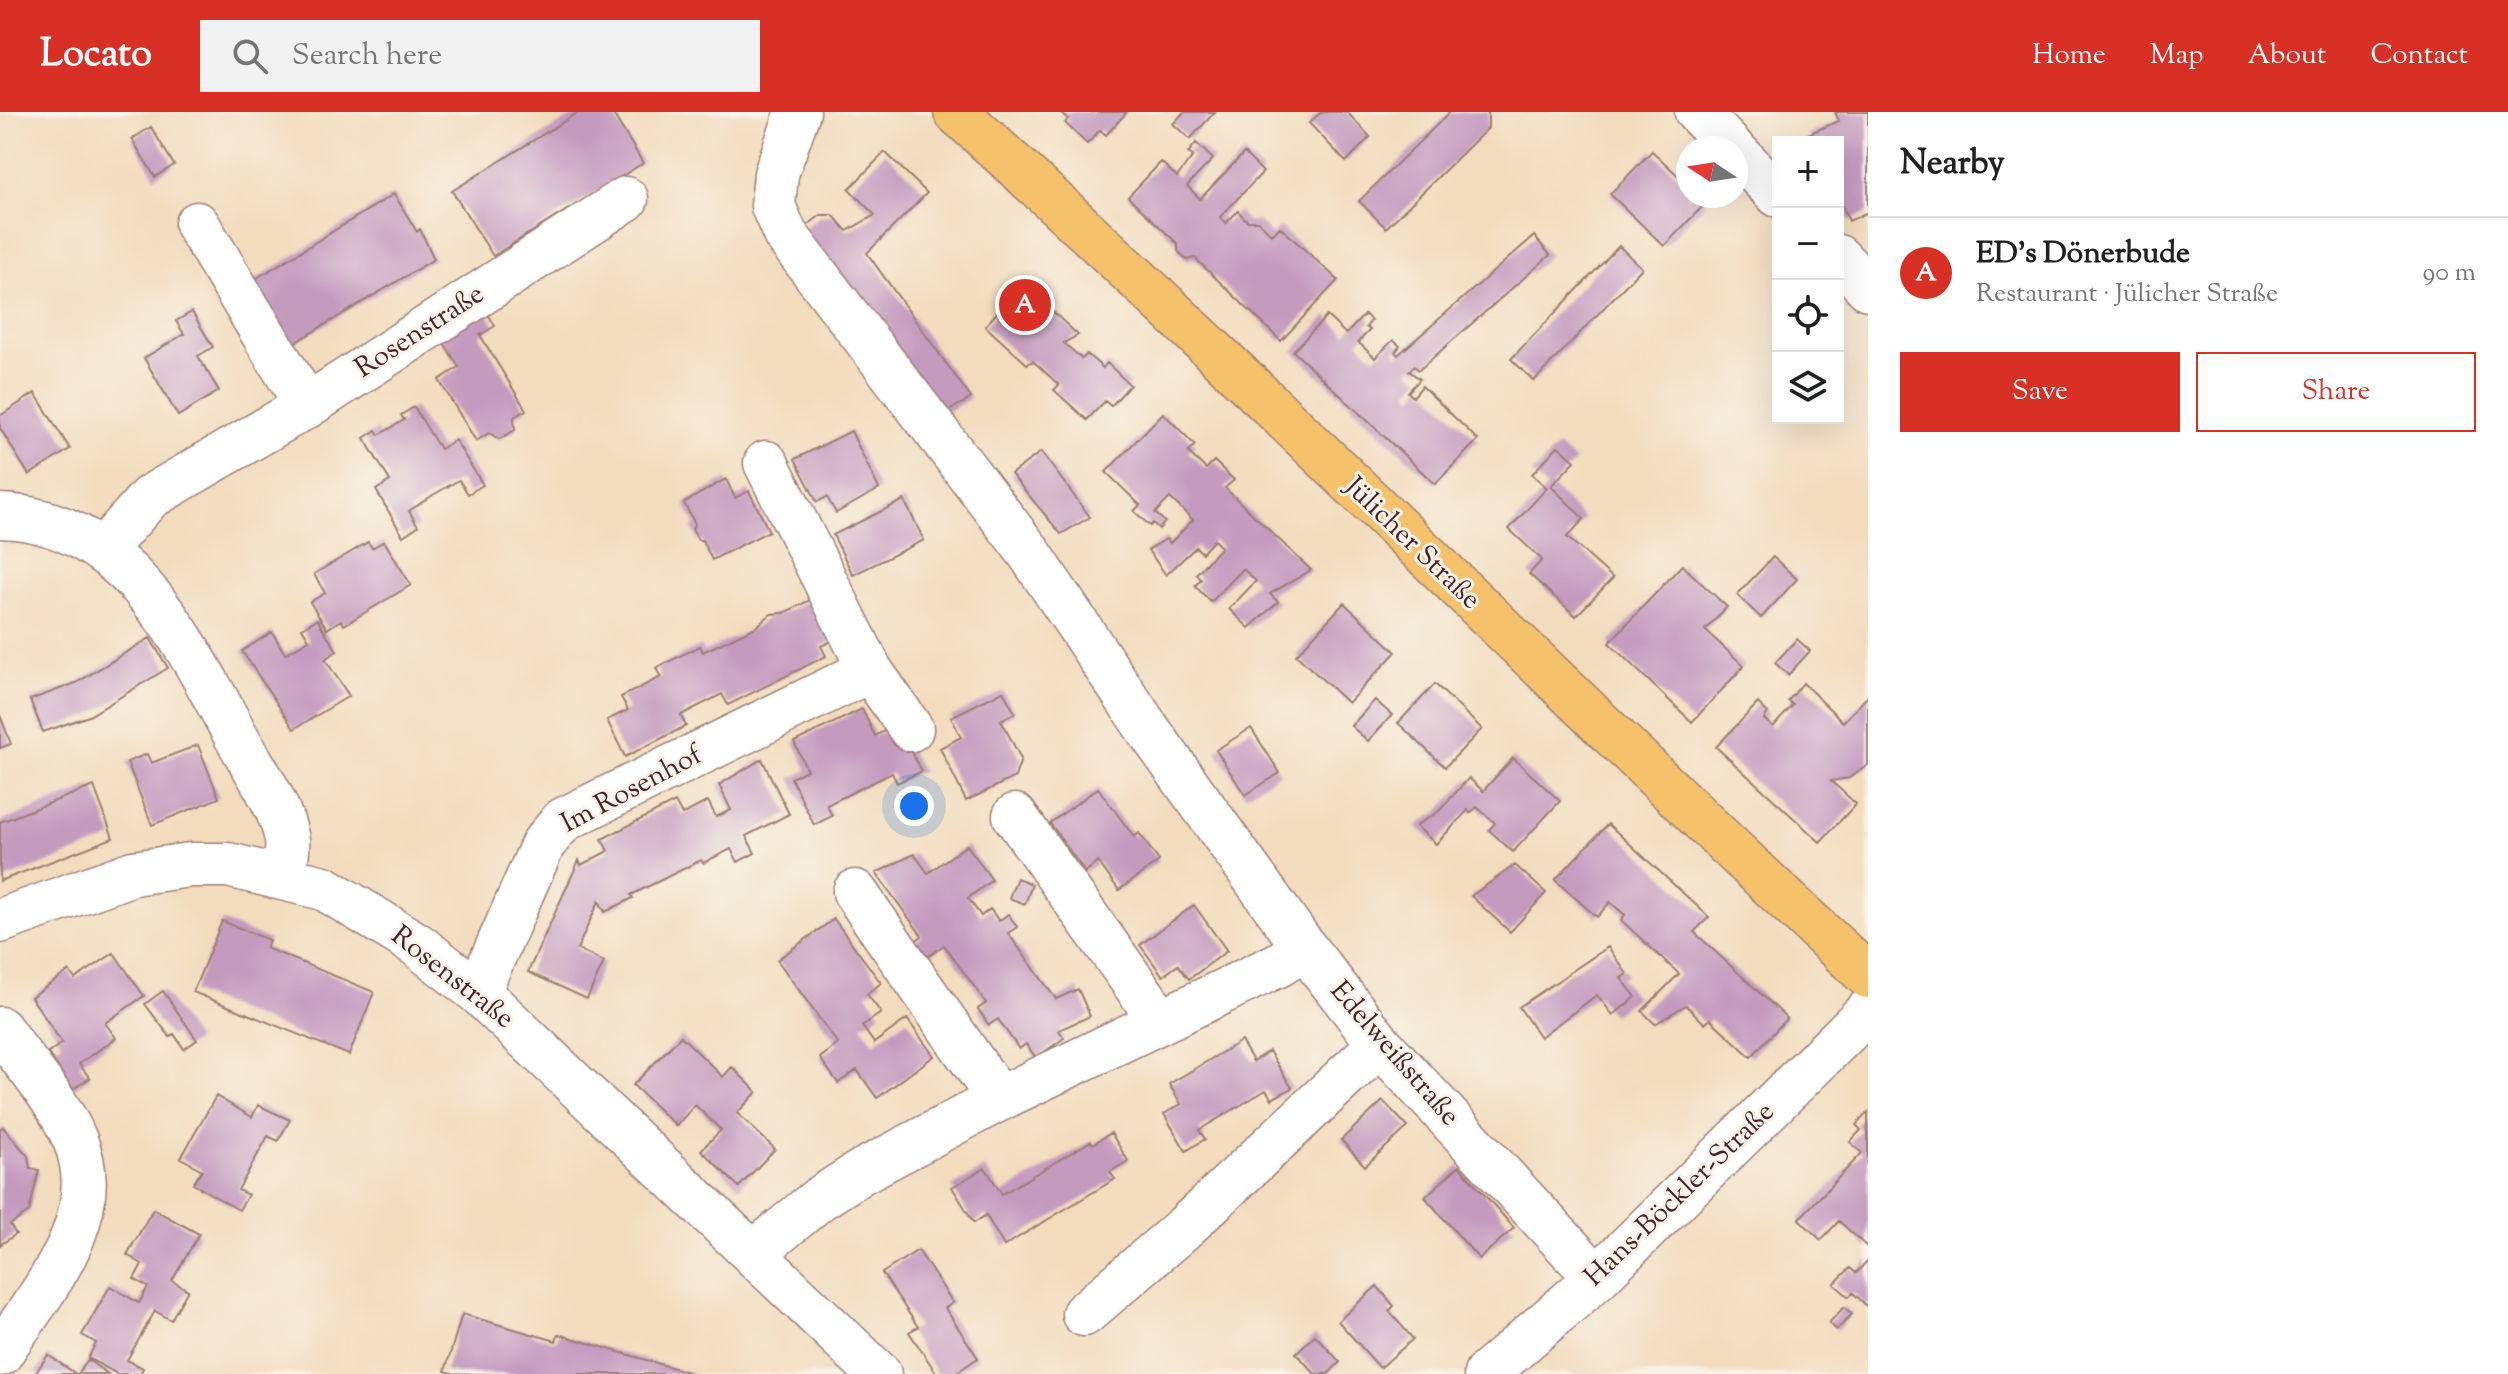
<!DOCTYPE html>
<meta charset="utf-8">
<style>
:root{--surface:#fff;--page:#f2f2f2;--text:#202124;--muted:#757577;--line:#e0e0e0;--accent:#d93025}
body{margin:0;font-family:"Sorts Mill Goudy",serif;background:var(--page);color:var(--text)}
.controls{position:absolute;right:24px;top:24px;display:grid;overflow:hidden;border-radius:0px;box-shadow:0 8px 32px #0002}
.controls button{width:72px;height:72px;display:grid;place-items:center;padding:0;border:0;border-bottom:2px solid var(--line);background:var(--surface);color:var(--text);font:40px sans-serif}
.compass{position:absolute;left:1676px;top:24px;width:72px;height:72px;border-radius:50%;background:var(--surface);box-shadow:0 8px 32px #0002;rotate:282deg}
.you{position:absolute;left:914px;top:694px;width:28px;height:28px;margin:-20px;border:6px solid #fff;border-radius:50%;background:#1a73e8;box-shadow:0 0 0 12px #1a73e833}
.badge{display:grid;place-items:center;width:52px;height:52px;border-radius:50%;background:var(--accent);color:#fff;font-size:26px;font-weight:700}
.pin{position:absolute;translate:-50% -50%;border:4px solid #fff;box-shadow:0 2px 8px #0006}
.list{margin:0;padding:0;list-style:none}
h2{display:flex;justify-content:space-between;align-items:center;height:104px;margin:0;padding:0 32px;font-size:34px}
h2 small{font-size:26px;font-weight:400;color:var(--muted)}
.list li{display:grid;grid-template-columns:52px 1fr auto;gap:24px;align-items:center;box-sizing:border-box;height:112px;padding:0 32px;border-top:2px solid var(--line)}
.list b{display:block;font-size:30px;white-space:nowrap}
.list p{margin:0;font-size:26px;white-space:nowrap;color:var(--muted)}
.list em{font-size:26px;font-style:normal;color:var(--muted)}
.actions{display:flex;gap:16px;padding:24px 32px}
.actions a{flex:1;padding:18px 0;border:2px solid var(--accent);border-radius:0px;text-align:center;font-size:28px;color:var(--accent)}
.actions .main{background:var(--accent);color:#fff}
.icon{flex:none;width:44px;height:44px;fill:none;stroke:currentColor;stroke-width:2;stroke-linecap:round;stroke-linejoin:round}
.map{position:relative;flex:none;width:1868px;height:1262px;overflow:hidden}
header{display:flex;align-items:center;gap:48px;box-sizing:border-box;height:112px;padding:0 40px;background:var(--accent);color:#fff}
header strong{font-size:38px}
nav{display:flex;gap:44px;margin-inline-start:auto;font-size:28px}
.search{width:560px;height:72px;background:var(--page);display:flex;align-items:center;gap:20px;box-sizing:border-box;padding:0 28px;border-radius:0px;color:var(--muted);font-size:30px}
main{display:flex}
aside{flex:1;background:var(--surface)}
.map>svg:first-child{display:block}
</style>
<header>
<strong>Locato</strong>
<div class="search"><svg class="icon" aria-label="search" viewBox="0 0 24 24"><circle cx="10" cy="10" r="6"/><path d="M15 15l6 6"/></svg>Search here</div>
<nav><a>Home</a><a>Map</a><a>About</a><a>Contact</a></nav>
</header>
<main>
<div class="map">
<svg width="1868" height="1262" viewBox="0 0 1868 1262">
<rect width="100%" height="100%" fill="#f7f3e8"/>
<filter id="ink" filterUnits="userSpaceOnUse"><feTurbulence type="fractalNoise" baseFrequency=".0125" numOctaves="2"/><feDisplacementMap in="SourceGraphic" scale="16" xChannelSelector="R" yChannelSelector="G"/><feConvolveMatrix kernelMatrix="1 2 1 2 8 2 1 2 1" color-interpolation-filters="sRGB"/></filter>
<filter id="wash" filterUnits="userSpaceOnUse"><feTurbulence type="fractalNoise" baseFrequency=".006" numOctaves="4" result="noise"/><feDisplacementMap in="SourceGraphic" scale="32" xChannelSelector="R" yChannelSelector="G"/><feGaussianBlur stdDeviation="1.8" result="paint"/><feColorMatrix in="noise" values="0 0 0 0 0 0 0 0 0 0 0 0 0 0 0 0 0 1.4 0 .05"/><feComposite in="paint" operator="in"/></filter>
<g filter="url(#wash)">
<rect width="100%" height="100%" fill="#f3dcbd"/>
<g id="blocks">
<path fill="#c49abf" d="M579 0H612L643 51 493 144 452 79Z
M1060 0H1127L1106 23 1100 18 1087 32 1065 11 1068 7Z
M1184 0H1215L1190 27 1173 12Z
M1321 0H1347L1370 25 1346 50 1309 11Z
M1450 0H1488V16L1386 116 1359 89Z
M1835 0H1868V100L1849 109 1838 85V30H1812L1808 22 1839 9Z
M151 15 174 53 155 65 132 27Z
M1196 31 1213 47 1187 74 1200 87 1244 41 1263 60 1220 105 1226 111 1238 99 1247 109H1258L1272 123 1280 115 1338 168 1281 229 1195 146 1187 148 1178 139V132L1128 85 1161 50 1177 65 1193 44 1188 41Z
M1652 39 1688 73V84H1699L1706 91 1664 134 1610 82Z
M885 40 927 81 867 141 971 286 940 304 800 119 821 103H833L847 119 875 103 849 77Z
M394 82 417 120 420 117 434 147 286 236 249 171Z
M1534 124 1550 143 1419 258 1414 254 1409 259 1420 267 1408 280 1413 285 1422 274 1478 328 1435 372 1293 239 1327 204 1346 222 1365 202 1371 209 1366 215 1370 218 1358 230 1375 246 1393 228 1400 234 1395 240 1398 243Z
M1619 134 1642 156 1534 269 1511 247Z
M1023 172 1078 223 1064 231 1082 247 1087 242 1103 256 1107 251 1130 273 1111 294 1105 289 1087 308 1054 278 1059 273 1033 249 1027 252 985 214Z
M482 192 495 214 480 223 526 298 514 305 515 318 499 327 489 321 476 329 439 268 459 255 437 220Z
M192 200 213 235 198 244 219 279 178 304 144 246 184 222 176 209Z
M35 281 70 337 29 363 0 316V304Z
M414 295 440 337 455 328 483 373 468 382 459 368 433 383 409 399 418 414 403 424 376 378 390 369 364 326 376 318 379 323 404 308 401 303Z
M1163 301 1195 333 1188 340 1206 357 1214 349 1234 368 1225 376 1311 458 1270 482 1278 490 1249 516 1229 497 1256 469 1243 457 1211 490 1195 474 1201 467 1196 462 1221 435 1214 428 1202 441 1196 435 1166 463 1148 438 1166 427 1170 431 1193 408 1170 386 1155 401 1165 410 1159 417 1153 411 1150 414 1134 399 1140 393 1106 360Z
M851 319 879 377 836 401 827 385 817 390 795 347Z
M1558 334 1575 349 1551 374 1584 407 1567 425 1613 466 1576 504 1529 462 1542 448 1509 417 1547 376 1532 362Z
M1041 340 1090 405 1061 422 1011 362Z
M726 367 735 386 749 379 769 419 712 448 702 428H698L692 417 695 412 684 391Z
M904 388 924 428 853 463 833 423Z
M384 429 411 473 344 513 341 508 327 517 310 490 325 481 314 462 368 430 372 436Z
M1773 445 1797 467 1761 506 1737 483Z
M1682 453 1727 495 1705 518 1744 554 1692 610 1609 531Z
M818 484 838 526 821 534 826 544 728 593 722 582 681 603 686 614 625 645 607 608 628 598 621 585 661 565 656 556 700 534 703 540 756 515 771 502 784 501Z
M1344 491 1396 540 1348 591 1296 543Z
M317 507 337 539 325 547 349 584 294 617 242 539 272 520 285 542 309 528 302 516Z
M150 526 168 556 89 604 43 620 30 588 76 571Z
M1797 527 1810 539 1788 563 1775 551Z
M1803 571 1843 610 1868 584V653L1849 666 1831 669 1856 692 1820 730 1716 635 1758 591 1768 601 1764 607 1773 615 1793 593 1788 589Z
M1435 572 1482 617 1445 655 1398 611Z
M1003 579 1015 601 1001 608 1021 647 1015 665 966 689 940 636 961 625 951 605Z
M1375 588 1392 603 1368 629 1351 614Z
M862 597 875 624 896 613 922 659 897 671 892 661 859 677 827 693 832 704 814 713 791 666 807 658 794 630Z
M0 603 11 632 0 636Z
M1251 616 1280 661 1245 683 1216 638Z
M198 633 219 686 152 713 127 650 147 642 151 651Z
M1513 646 1560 689 1513 740 1489 718 1495 711 1477 695 1470 701 1468 698 1436 732 1416 714 1439 699 1469 666 1483 679Z
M762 647 789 702 746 724 755 741 738 750 731 737 703 751 701 748 631 783 633 786 605 800 599 789 577 837 604 850 587 887 528 860 579 748 581 753 608 739 602 727 675 690 682 703 708 689 716 705 731 698 719 673Z
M94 674 113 726 0 769V710Z
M1098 676 1134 725 1139 721 1159 749 1119 778 1098 750 1085 760 1050 711Z
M1608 712 1709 805 1694 820 1787 906 1751 945 1710 907 1705 912 1686 893 1655 912 1642 899 1679 862 1621 808 1625 803 1610 790 1597 805 1555 768Z
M967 733 992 768 968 786 981 804 990 797 999 809 1008 802 1017 815 1008 821 1056 887 1078 877 1090 904 1059 918 1064 926 1036 946 1026 932 1019 937 998 907 989 913 978 897 986 891 944 833 926 846 914 830 922 824 876 761 914 742 928 761Z
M1515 753 1546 781 1510 820 1471 784Z
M1017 766 1032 772 1025 792 1009 786Z
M1194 793 1227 839 1189 867 1178 853 1163 864 1140 833Z
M834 807 881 871 867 882 881 901 862 914 874 931 907 907 934 944 877 986 857 958 838 971 820 946 838 932 777 848Z
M222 809 269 828 266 836 374 880 349 943 193 880Z
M1608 835 1627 862 1621 866 1636 885 1613 903 1597 883 1540 925 1519 895Z
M114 841 144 884 105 911 116 926 79 952 90 966 73 977 48 941 62 931 31 885 69 859 75 867Z
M163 879 197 928 184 937 174 922 170 925 145 892Z
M681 924 723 965 732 955 757 980 737 1001 775 1037 739 1075 701 1038 721 1018 695 993 676 1014 633 973Z
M1241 929 1253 949 1269 939 1292 976 1272 987 1266 978 1199 1018 1205 1027 1186 1039 1164 1002 1181 992 1169 972Z
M216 984 252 1005 258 993 290 1008 278 1029 268 1024 238 1078 248 1083 239 1098 193 1072 202 1058 181 1046Z
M1383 989 1408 1015 1365 1054 1341 1028Z
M1868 1000V1136L1839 1109 1821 1128 1799 1107 1862 1041 1850 1030 1861 1018 1856 1013Z
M3 1015 28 1044 30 1056 39 1058 29 1100 10 1113 16 1122 0 1133V1017Z
M1111 1021 1128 1049 1110 1060 1115 1067 1004 1134 986 1103 974 1111 952 1075 985 1056 1002 1082 1091 1029 1093 1032Z
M1459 1054 1514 1116 1479 1147 1425 1085Z
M153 1097 199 1122 172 1169 188 1178 171 1208 155 1199 127 1248 143 1256 140 1262H117L88 1246 96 1231 82 1223 110 1174 139 1191 148 1175 134 1167 142 1152 127 1143Z
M918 1138 953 1191 945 1196 978 1246 954 1262H937L909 1220 918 1215 882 1161Z
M1868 1148V1195L1853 1181 1849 1185 1834 1172 1850 1156 1856 1161Z
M1377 1174 1394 1194 1389 1199 1413 1227 1380 1256 1338 1209Z
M1844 1195 1852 1202 1837 1218 1829 1211Z
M462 1202 556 1229 558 1222 694 1262H455L445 1259Z
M1315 1223 1340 1250 1328 1262H1315L1296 1241Z
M48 1243 76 1262H35Z
M88 1248 108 1262H78Z"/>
</g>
</g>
<g filter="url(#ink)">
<use href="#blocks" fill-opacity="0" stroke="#9e7e74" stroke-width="2"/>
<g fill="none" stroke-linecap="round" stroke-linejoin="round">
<defs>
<path id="minor" d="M798 0 776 62 773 94 785 122 1028 439 1147 616 1304 835
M1697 0 1732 36
M1736 40 1778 83
M197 112 307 294
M1838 145 1868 176
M766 351 870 558 911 617
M0 404C125 407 185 529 236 624 253 655 281 693 287 728 289 738 284 753 283 764
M102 439 150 385 307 294 626 87
M1015 704 1161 909
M855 780 999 987
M0 809 133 761 190 753H228L324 776 416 832 478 880 879 1262
M478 880 543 732 563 708 870 558
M0 917C25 952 58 988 75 1028 108 1107 41 1180 0 1242
M755 1140 819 1087 861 1060 999 987 1280 852 1304 835 1380 932 1597 1166
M1084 1202 1185 1115 1380 932
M1486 1262 1597 1166 1868 899"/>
<path id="major" d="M956 0C1267 280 1560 580 1868 864"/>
</defs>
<use href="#minor" stroke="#9e7e74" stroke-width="47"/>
<use href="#major" stroke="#9e7e74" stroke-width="47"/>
<use href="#minor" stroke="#fff" stroke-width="44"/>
<use href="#major" stroke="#f5c16b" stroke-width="44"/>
</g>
</g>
<g text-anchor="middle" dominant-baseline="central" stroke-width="6" stroke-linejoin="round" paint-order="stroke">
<g font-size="28" fill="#4a1f2b" stroke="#f7f3e8">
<text transform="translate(420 220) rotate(-33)">Rosenstraße</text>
<text transform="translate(1412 432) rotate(44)">Jülicher Straße</text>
<text transform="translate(632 678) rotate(-28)">Im Rosenhof</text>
<text transform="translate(452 866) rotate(38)">Rosenstraße</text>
<text transform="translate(1394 942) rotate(49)">Edelweißstraße</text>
<text transform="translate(1680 1083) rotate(-44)">Hans-Böckler-Straße</text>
</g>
</g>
</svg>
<div class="controls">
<button>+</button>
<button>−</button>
<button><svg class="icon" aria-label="locate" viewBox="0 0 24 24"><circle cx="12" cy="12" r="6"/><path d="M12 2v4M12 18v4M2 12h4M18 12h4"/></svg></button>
<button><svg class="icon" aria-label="layers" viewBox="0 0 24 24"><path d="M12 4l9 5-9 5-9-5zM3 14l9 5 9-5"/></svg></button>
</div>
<svg class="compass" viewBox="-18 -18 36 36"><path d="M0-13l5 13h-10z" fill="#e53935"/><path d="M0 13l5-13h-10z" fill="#757577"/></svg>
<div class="you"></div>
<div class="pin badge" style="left:1025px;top:193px">A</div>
</div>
<aside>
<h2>Nearby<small></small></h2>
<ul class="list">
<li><span class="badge">A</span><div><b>ED's Dönerbude</b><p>Restaurant · Jülicher Straße</p></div><em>90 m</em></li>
</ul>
<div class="actions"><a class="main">Save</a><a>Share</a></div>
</aside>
</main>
